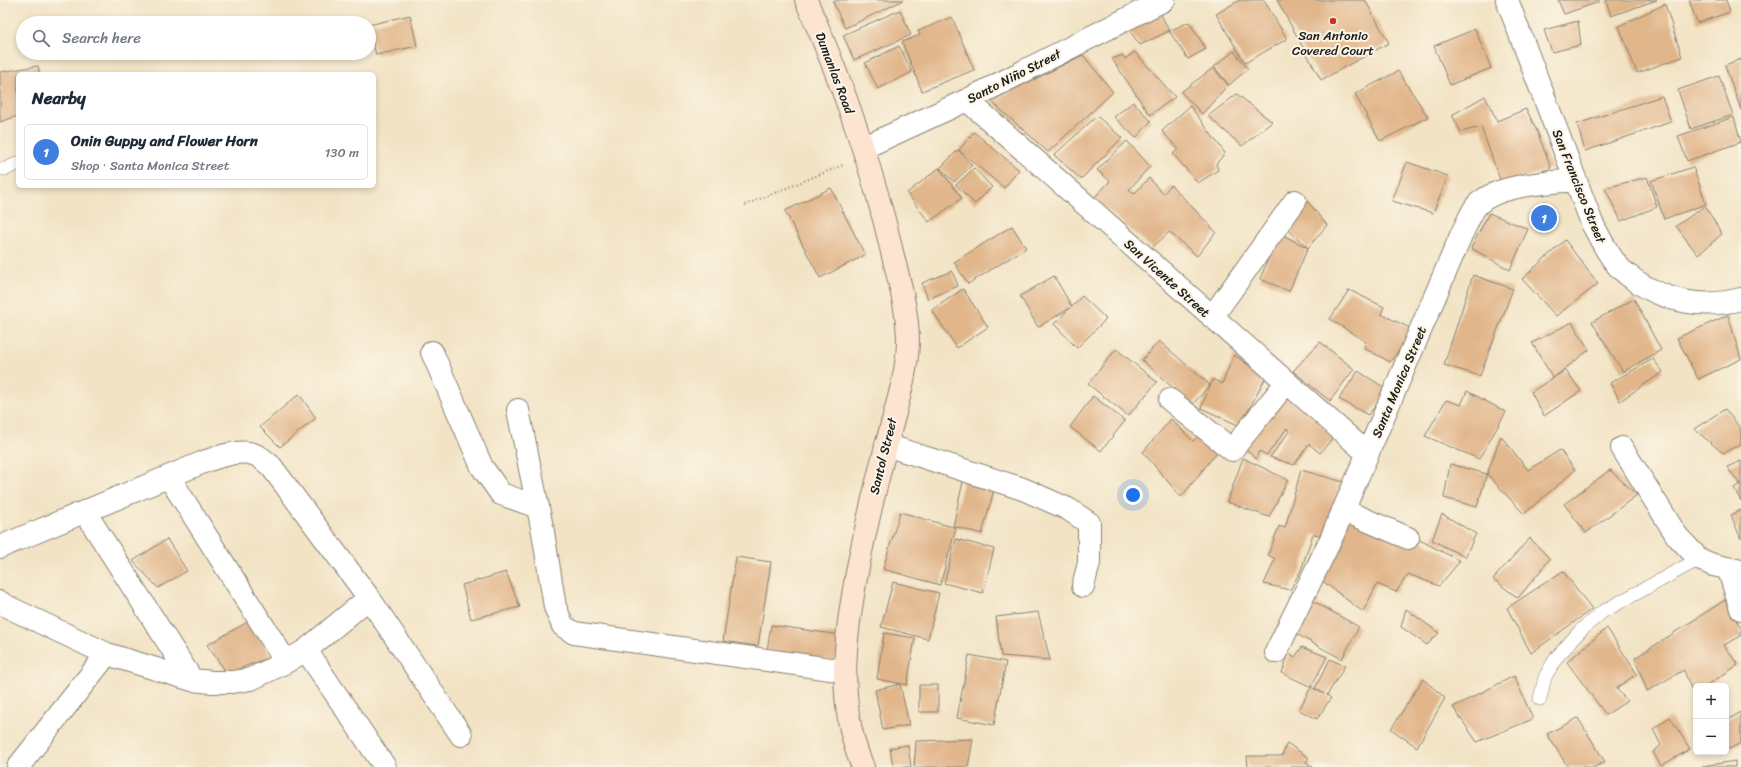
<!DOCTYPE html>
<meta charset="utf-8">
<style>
:root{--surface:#fff;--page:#f2f2f3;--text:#1f2937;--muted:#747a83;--line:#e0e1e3;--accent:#c8321e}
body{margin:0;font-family:Sriracha,sans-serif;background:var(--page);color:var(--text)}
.controls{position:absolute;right:12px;bottom:12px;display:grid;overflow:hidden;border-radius:6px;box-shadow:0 2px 6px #0003}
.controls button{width:36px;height:36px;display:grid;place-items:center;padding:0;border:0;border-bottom:1px solid var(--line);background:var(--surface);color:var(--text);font:20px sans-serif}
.you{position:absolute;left:1133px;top:495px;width:14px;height:14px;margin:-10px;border:3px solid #fff;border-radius:50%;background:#1a73e8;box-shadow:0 0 0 6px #1a73e833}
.badge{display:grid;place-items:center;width:26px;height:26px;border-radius:50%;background:var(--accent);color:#fff;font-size:13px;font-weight:700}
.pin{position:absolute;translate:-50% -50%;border:2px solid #fff;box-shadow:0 1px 4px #0006}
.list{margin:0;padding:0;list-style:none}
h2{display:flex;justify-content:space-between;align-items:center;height:52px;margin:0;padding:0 16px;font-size:17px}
h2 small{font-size:13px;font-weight:400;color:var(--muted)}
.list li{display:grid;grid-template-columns:26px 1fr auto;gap:12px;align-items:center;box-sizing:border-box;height:56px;margin:0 8px 8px;padding:0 8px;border:1px solid var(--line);border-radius:6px}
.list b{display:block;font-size:15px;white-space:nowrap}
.list p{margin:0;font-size:13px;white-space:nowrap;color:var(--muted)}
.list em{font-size:13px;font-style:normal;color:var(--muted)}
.icon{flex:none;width:22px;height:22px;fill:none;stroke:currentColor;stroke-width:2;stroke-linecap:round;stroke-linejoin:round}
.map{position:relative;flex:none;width:1741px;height:767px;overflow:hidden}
.search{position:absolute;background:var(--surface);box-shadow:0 2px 6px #0003;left:16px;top:16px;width:360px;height:44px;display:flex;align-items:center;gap:10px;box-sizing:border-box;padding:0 14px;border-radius:22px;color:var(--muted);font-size:15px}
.panel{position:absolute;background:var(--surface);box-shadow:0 2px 6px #0003;left:16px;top:72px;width:360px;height:116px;border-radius:6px}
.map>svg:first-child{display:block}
</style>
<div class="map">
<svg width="1741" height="767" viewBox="0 0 1741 767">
<rect width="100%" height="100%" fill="#fcf5e5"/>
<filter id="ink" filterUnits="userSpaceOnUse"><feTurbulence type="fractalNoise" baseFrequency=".025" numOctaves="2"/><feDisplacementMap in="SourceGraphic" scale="8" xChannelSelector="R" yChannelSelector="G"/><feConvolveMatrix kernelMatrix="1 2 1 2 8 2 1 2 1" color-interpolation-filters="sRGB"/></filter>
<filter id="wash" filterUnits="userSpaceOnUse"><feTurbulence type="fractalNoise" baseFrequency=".012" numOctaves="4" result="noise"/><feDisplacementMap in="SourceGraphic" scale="16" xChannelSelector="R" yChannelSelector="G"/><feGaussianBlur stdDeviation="0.9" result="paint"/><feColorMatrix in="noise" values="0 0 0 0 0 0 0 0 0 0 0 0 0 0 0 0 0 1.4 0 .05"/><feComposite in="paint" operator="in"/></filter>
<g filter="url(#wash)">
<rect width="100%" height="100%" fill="#f2e3c5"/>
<g id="blocks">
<path fill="#e1b68b" d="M838 0H904L845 28 833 2Z
M1240 0H1264L1287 39 1245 63 1216 14Z
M1277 0H1365L1389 43 1321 80Z
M1558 0H1599V2L1564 14Z
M1606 0H1657L1611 16Z
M1689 0H1726L1730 12 1697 23Z
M1665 4 1682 57 1637 73 1619 26Z
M900 10 911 35 854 60 843 35Z
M1160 12 1169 31 1140 45 1129 30Z
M410 15 417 46 376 55 369 25Z
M952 17 974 70 922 91 902 42 920 35 918 31Z
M1578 21 1581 45 1552 52 1544 30Z
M1189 22 1206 49 1188 59 1169 31Z
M1475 29 1491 68 1450 85 1434 46Z
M899 46 912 72 878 89 865 63Z
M1234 51 1248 69 1229 85 1214 67Z
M1135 52 1175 97 1150 115 1112 59 1123 55 1125 59Z
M1083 55 1113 92 1048 152 991 101Z
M1741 59V110L1725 65Z
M38 66 40 74H18V116L0 122V72Z
M1213 68 1228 85 1202 114 1181 92Z
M1398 71 1428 117 1380 141 1355 94Z
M1719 76 1733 115 1691 129 1678 90Z
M1237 94 1272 122 1242 146 1208 116Z
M1485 96 1497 121 1526 109 1537 131 1551 168 1502 185 1481 127 1461 132 1452 115Z
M1662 96 1671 122 1585 151 1577 124Z
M1133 102 1151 121 1136 138 1114 117Z
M1190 106 1225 153 1216 164 1218 170 1198 183 1173 154 1178 149 1162 131Z
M1097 116 1122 138 1081 179 1054 155Z
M1734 117 1741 142 1687 161 1678 136Z
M974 132 1019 170 1004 188 959 150Z
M1127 141 1150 166 1129 190 1134 194 1149 178 1163 194 1171 185 1216 232 1197 256 1169 232 1152 248 1094 198 1110 181 1097 170Z
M958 150 972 165 954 182 940 168Z
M1407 162 1448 176 1433 213 1392 201Z
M1693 167 1706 204 1664 219 1651 181Z
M939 168 962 198 929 222 907 193Z
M974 168 992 187 975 204 956 185Z
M1647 177 1657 207 1621 221 1605 188Z
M831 188 865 255 820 278 785 211Z
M1307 201 1327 225 1308 248 1285 227Z
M1705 206 1722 234 1698 255 1676 226Z
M1489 213 1528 229 1510 270 1471 248Z
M1012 226 1026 248 968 284 954 262Z
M1279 233 1308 248 1289 291 1260 279Z
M1565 240 1598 284 1556 316 1522 279Z
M952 271 958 286 928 299 922 283Z
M1473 275 1513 289 1480 376 1444 365Z
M1054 276 1072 307 1082 296 1106 319 1077 348 1054 324 1070 308 1038 327 1020 296Z
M963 289 988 327 957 348 932 310Z
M1349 290 1384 307 1381 314 1414 330 1390 362 1364 348 1366 342 1330 319Z
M1634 299 1661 350 1623 372 1592 322Z
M1728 315 1741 359 1698 379 1677 338Z
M1572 322 1589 350 1553 378 1566 370 1581 391 1544 416 1531 392 1553 378 1532 343Z
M1159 341 1210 385 1192 405 1142 360Z
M1320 342 1354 369 1330 401 1293 371Z
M1116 349 1157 382 1128 416 1088 384Z
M1234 355 1266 377 1240 426 1201 408 1213 379 1222 384Z
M1653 359 1663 372 1620 401 1610 383Z
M1358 371 1388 390 1368 415 1339 399Z
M1467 391 1506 412 1479 459 1425 436 1446 400 1461 405Z
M299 394 316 418 280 447 260 427Z
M1093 396 1125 421 1101 451 1070 427Z
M1279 398 1295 400 1333 438 1320 453 1309 444 1294 465 1270 457 1289 432 1287 428 1267 455 1259 451 1256 459 1242 446Z
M1725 409 1741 429V444L1723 453 1694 429Z
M1171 419 1193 441 1199 435 1218 451 1181 497 1143 452Z
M1501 436 1528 470 1560 450 1575 470 1524 514 1487 474Z
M1243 458 1288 480 1269 517 1227 502Z
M1741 461V501L1734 488 1740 484 1727 467Z
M1450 464 1487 474 1477 507 1444 498Z
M1301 470 1344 482 1329 537 1313 534 1301 570 1290 590 1264 584 1275 559 1268 555 1279 526 1285 528Z
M1610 470 1637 495 1586 533 1564 504Z
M965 473 996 482 982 534 953 526Z
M1741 510V539L1731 515Z
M900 512 956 528 940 585 883 569Z
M1442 514 1476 534 1465 557 1432 540Z
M1345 515 1416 538 1460 561 1439 586 1408 574 1396 592 1377 584 1363 612 1320 579Z
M1530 538 1550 559 1518 598 1493 579Z
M167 539 187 571 158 588 133 561Z
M956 539 994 549 983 593 944 583Z
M736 557 771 562 758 646 723 641Z
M1563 571 1592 609 1531 653 1507 608Z
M506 572 520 607 471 619 462 585Z
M893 582 939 593 928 639 881 627Z
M1725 600 1741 628V636L1724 645 1738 665 1706 686H1696V692L1693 694 1684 670 1647 691 1635 658Z
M1313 601 1359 627 1342 659 1296 634Z
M1406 609 1439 633 1427 645 1401 627Z
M1038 612 1050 660 1001 656 996 617Z
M251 620 271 657 227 673 207 645Z
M771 625 840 635 837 661 767 651Z
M1607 628 1637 674 1616 688 1627 701 1606 715 1567 662Z
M884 633 915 638 907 685 877 679Z
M1302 647 1327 657 1311 687 1282 673 1289 653 1295 657Z
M969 655 1006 662 994 725 957 718Z
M1330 659 1345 666 1327 695 1331 698 1317 719 1299 710 1311 687 1324 694 1315 688Z
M1514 676 1533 719 1477 742 1453 707Z
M1423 679 1445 698 1417 747 1391 729Z
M900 684 909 725 883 730 875 690Z
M919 685H938V712H919Z
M1741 712V743L1729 749 1726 744V721Z
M1670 717 1690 749 1661 766 1653 752 1661 745 1653 729Z
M1578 718 1605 762 1595 767H1568L1547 734Z
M973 739 968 767H914L916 741Z
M1287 743 1309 758 1306 762 1313 767H1248L1247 756H1282Z
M908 745 911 767H893L890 748Z
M1735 761V767H1703V766Z"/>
</g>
</g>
<g filter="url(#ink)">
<use href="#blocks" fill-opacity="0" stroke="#878070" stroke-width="1"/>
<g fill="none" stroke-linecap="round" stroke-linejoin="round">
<defs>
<path id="service" d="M0 169H6L18 163
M1540 699 1545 677 1556 658 1580 631 1602 612 1699 559"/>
<path id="minor" d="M1507 0 1592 223C1600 238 1607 254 1619 267 1623 272 1629 275 1633 279 1665 302 1703 309 1741 299
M967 100 1368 454
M863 148 967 100 1164 0
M1212 317 1295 201
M432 352 482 467 501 494 538 507
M1170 400 1232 450 1286 383
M518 410 543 532 555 607 563 626 574 633 581 634 845 671
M886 445 1023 489 1068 509 1089 523V563L1083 586
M1622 448 1677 536 1699 559 1713 565 1741 571
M169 477 286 662
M1343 510 1408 538
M85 512 192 680
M0 547 206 461C222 456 242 448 258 456 263 459 267 463 271 466L369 598 461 735
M1728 568 1741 609
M0 602 4 605 107 654 192 680 212 682H233L251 679 286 662 306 650 369 598
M306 650 385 767
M1276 652 1331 539 1462 233C1467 224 1471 211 1478 204 1499 184 1547 183 1575 180
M18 767 107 654"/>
<path id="secondary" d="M806 0C842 82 873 168 893 256 900 284 908 313 908 342 907 376 895 410 887 443 877 479 869 515 861 552 847 621 833 699 863 767"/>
</defs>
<use href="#service" stroke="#878070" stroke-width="14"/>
<use href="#minor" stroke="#878070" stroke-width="24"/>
<use href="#secondary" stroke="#878070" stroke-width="24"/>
<path stroke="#878070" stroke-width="2.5" stroke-dasharray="1 3" stroke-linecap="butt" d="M745 205 843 165"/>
<use href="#service" stroke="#fff" stroke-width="13"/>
<use href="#minor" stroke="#fff" stroke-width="22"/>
<use href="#secondary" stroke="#fde4d1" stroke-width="22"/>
</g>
</g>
<circle fill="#c8321e" stroke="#fcf5e5" stroke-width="1.5" cx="1333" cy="21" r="4"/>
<g text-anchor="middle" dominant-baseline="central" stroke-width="4" stroke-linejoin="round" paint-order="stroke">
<g font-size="13" fill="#1c1c1c" stroke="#fcf5e5">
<text x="1333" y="35">San Antonio<tspan x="1333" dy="15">Covered Court</tspan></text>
</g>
<g font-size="13" fill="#1c1c1c" stroke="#fcf5e5">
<text transform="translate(835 73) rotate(69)">Dumanlas Road</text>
<text transform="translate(1014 76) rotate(-27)">Santo Niño Street</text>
<text transform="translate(1579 186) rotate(68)">San Francisco Street</text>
<text transform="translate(1167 278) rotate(42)">San Vicente Street</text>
<text transform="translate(1399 382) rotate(-67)">Santa Monica Street</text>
<text transform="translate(883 456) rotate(-76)">Santol Street</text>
</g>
</g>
</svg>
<div class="controls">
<button>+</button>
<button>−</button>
</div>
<div class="you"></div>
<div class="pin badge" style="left:1544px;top:218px;background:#3f7fe0">1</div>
<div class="search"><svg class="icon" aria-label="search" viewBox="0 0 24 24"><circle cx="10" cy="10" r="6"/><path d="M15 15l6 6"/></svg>Search here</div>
<section class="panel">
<h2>Nearby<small></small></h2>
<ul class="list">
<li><span class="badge" style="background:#3f7fe0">1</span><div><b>Onin Guppy and Flower Horn</b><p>Shop · Santa Monica Street</p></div><em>130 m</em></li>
</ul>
</section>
</div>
